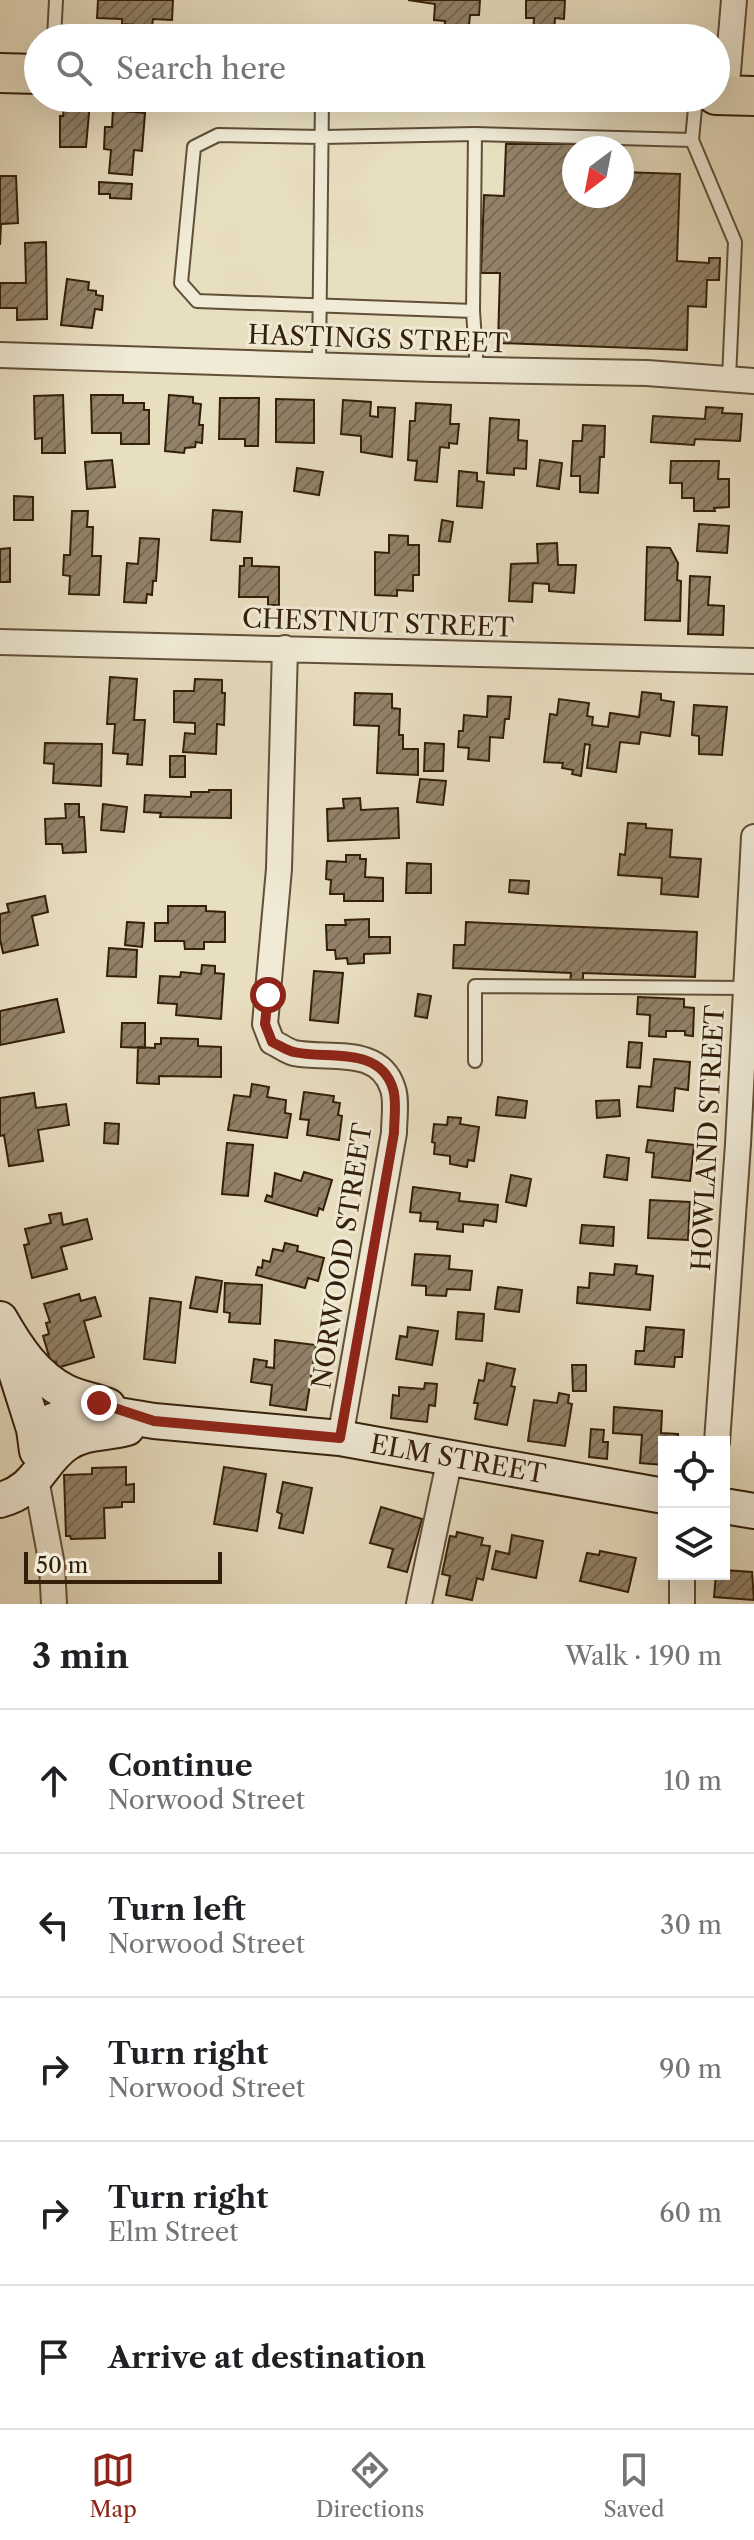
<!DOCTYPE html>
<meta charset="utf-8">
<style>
:root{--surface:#fff;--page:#f2f2f2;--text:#202124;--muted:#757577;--line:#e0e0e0;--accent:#8f2418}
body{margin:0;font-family:"Libre Caslon Text",serif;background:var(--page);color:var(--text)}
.controls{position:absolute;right:24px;bottom:24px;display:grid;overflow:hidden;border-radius:0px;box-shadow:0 8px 32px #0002}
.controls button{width:72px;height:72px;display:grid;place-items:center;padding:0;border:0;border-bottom:2px solid var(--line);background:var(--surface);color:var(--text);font:40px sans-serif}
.compass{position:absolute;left:562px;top:136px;width:72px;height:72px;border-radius:50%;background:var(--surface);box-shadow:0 8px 32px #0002;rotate:212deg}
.scale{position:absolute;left:24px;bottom:20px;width:198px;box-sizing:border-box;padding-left:8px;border:4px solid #341f0a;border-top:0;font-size:22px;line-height:28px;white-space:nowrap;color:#341f0a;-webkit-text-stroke:6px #f0ead6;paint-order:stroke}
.stop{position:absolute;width:24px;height:24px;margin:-18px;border:6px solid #8f2418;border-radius:50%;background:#fff}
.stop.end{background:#8f2418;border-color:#fff;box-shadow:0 2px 8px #0008}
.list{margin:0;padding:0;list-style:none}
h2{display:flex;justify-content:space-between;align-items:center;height:104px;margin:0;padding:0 32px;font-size:34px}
h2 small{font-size:26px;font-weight:400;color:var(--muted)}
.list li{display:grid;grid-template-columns:52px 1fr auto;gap:24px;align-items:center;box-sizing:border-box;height:144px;padding:0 32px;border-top:2px solid var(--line)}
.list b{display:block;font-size:30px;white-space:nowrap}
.list p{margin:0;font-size:26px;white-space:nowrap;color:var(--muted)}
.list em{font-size:26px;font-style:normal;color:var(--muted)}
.icon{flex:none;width:44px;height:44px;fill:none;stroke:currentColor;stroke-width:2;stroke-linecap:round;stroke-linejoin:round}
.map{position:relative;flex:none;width:754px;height:1604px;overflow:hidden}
.search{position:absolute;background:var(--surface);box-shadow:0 8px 32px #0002;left:24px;right:24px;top:24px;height:88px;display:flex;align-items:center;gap:20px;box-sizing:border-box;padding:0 28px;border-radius:44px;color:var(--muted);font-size:30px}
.sheet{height:824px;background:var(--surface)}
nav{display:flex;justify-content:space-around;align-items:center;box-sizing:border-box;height:112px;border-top:2px solid var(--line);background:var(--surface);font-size:22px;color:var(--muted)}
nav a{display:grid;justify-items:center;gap:4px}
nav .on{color:var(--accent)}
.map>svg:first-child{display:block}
</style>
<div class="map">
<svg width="754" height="1604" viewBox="0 0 754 1604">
<defs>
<pattern id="building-hatch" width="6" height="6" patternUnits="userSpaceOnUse" patternTransform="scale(2)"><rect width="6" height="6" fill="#928269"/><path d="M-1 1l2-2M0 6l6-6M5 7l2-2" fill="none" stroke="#786a55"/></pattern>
</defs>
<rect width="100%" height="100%" fill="#e8dec0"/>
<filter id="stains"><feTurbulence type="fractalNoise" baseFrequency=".0025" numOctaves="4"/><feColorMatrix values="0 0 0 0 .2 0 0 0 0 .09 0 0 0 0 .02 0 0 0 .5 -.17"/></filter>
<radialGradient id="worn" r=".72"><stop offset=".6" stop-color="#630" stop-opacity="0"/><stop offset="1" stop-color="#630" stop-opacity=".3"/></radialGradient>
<path fill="url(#building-hatch)" stroke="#341f0a" stroke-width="2" d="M98 0H173L172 20 153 19 152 26 122 24V19L97 18Z
M408 0H480L479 15H470L468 36 444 34 445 21 434 20 435 4Z
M526 0H565L564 19 555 18 554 36H533L534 18H526Z
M65 99 90 102 86 147H60V116H63Z
M113 110 145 113 142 151 134 150 132 175 109 173 111 150 104 149 105 127H112Z
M506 144H582V148H574V196H622V172L680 174 677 261 709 263V258H720L719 280H707L706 307 688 306 687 350 498 343 500 273H481L484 195 504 196Z
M0 176H16L18 223 1 224 0 245Z
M99 182 132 184 131 199 110 198V194H99Z
M46 242 47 319 17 320V308H0V283H26L25 243Z
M67 279 89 282 88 290 96 291V295L103 296 102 310 95 309 92 328 61 325Z
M63 395 65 453H42V438L35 439 34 396Z
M91 395H123V403H144V410H149V444H121V433H92Z
M169 395 193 397V403L201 404 199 425H203L202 443 196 442 195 447 185 448 184 453 165 451Z
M220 398H259L258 446H245V439H219Z
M276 399 314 400V443L276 442Z
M343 400 371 402 370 416 378 417V407L395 408 392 457 361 452V436L341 434Z
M416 403 451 405 450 424H459L457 444 449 443V448L440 447 437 482 415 480 417 461 408 460 410 421H415Z
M706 407 723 408 722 413 742 414 740 441 695 439 694 445 651 442 653 416 705 419Z
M490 418 519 420 518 440 527 441 526 469 514 468V475L487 473Z
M583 425 605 426 604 457H600L598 493 580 492V476H571L573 441H582Z
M112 460 115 487 87 489 85 462Z
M540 460 562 463 559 489 537 486Z
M671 461H719L718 479H729V507L714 508 715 511H694V498H682V483H670Z
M297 468 323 472 319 495 294 491Z
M459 471 477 473V481L484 482 482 508 457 506Z
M14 496 33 497V520H14Z
M213 510 242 512 240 542 211 540Z
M72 511H88L87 527H93L92 556H101L99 595 69 594 70 576 63 575 64 555H70Z
M442 520 453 522 450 542 439 541Z
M699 524 729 526 727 553 697 551Z
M389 535 408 536V545H419V575H413V591L397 590V596L375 595V552L389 553Z
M140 538 159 539 156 581H153L152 595 147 594 146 603 124 602 127 563 138 564Z
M557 543 558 565H576L574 593 549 591V584L533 583 532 602 509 601 511 564 538 563 537 544Z
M647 547 670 548 678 563 677 580 681 581 680 621 645 620Z
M10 548V582H0V549Z
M244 558H252V566L279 567V605H268V597H239L240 566H244Z
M690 576 710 577 708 605 724 606 723 635 688 634Z
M110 677 137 679 134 720H145L142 765 127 764 128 754 113 753 115 724H107Z
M195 679 222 680V693H225L224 725 217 724 216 754 183 752 185 733 195 734V723L174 722V691H194Z
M642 692 661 694V700L674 702 670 736 641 732 639 744 620 742 616 772 587 768 590 745 585 744 581 776 572 774 573 770 562 768 563 763 544 762 550 714 557 715 559 699 589 703 587 716 593 717 592 725 608 727 610 713 639 717Z
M355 693 392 694V708L400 709 399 735H403V749H418V775L377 773 379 726 354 725Z
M488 696 511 697 509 719H505L503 738 490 737 489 761 468 759 469 748 458 747 459 731H463L464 715 487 717Z
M694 705 727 707 722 755 699 754V736L692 735Z
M45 743 102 744 101 786 53 783 54 764 44 763Z
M425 743 444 744 443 771H424Z
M170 756H185V777H170Z
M420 779 446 781 443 805 417 802Z
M209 790H231V818L160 817 161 813 144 812 145 795 191 797V792H209Z
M360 798 361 810 398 808 399 838 328 841 327 809 344 808 343 799Z
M65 804H79V817H84L86 852 63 853 62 844H46L45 819 66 818Z
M103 804 127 807 124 832 101 830Z
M628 823 646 824V828L672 830 670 857 701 859 698 897 661 894 662 878 618 875 620 854 625 855Z
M346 855H360V859H366L365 877 383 878V901H344V894H330L331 880 326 879 327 861 346 862Z
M407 863 431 864V893H406Z
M510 880 529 881 528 894 509 892Z
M45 896 48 912 32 916 38 945 3 953 0 939V914L9 912 7 904Z
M168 906H206V911L225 912V942H204V949H185L184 941H155V923H168Z
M369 919V937H390V953L364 954V963L348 964 347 958 336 959 335 950H327L326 925H346L345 920Z
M127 922 144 923 142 947 125 945Z
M466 922 697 932 695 977 583 973V983H570L571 973 453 968 454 945H465Z
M109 948 137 950 136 977 107 976Z
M202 965 215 966V973L224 974 221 1019 176 1015 177 1004 158 1003 160 976 180 977 181 972 201 974Z
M314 971 343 973 338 1023 310 1020Z
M418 994 431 996 427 1018 415 1016Z
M638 997 684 999V1007L694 1008 693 1036 685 1035V1031H666V1037L649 1036 650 1015 637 1014Z
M57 999 64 1032 0 1045V1011Z
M122 1023H145V1048L121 1047Z
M161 1038 198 1039V1046L221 1047V1077L159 1076V1084L137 1083 138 1047 155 1048V1044H161Z
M629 1042 642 1043 640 1068 627 1067Z
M654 1059 690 1062 688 1090 675 1088 673 1111 637 1107 639 1086 651 1087Z
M252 1084 269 1087 267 1097 286 1100 285 1113 291 1114 287 1138 228 1130 234 1095 250 1097Z
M304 1092 334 1096 333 1102 340 1103 338 1115 342 1116 339 1140 307 1135 309 1120 300 1119Z
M34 1093 36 1108 66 1104 69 1125 38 1130 43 1161 9 1166 4 1135 0 1136V1098Z
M498 1097 527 1101 525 1118 496 1115Z
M619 1100 620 1116 597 1118 596 1101Z
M448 1117 461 1118 460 1124 479 1127 474 1161 468 1160 467 1167 450 1164V1156L434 1154 435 1143 432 1142 434 1124 447 1125Z
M105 1123 119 1124 118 1144 104 1143Z
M648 1140 694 1145 690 1181 652 1177 654 1153 646 1152Z
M227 1143 253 1145 248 1196 222 1194Z
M607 1155 629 1158 627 1180 604 1177Z
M304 1172 332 1180 323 1210 319 1208 317 1216 265 1201 267 1195 272 1197 275 1173 301 1181Z
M511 1175 531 1179 526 1206 506 1202Z
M413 1187 460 1193 459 1201 498 1205 496 1222 484 1220 483 1226 463 1224V1232L437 1229 438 1222 420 1221 421 1213 410 1212Z
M650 1200 690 1202 688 1240 648 1238Z
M61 1213 63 1225 87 1219 92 1239 61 1247 67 1269 32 1278 24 1245 29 1244 25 1229 51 1223 49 1215Z
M582 1225 614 1227 613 1246 580 1243Z
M285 1243 298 1246 297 1251 324 1258 318 1281 308 1278 305 1288 256 1275 258 1267 262 1268 263 1260 270 1262 273 1249 283 1251Z
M415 1254 450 1256 449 1269 472 1271 470 1290 447 1289 446 1296 426 1295V1286L412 1285Z
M615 1264 637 1266 636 1274 653 1276 650 1310 577 1303 578 1287 589 1288 590 1273 614 1275Z
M196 1277 222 1281 217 1312 190 1308Z
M225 1283 262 1285 260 1324 229 1322 230 1313 224 1312Z
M498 1287 522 1290 519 1312 495 1309Z
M79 1294 81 1301 95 1297 101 1316 84 1321 94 1357 57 1368 56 1362 51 1363 43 1336 49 1334 46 1323 50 1322 44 1304Z
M150 1298 181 1302 175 1363 144 1359Z
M458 1312 484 1314 482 1341 456 1339Z
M408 1327 438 1331 432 1365 396 1359 400 1336 407 1337Z
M646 1327 684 1330 682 1357H675L674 1367 635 1364 636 1351H644Z
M275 1340 316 1345 306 1410 270 1405 272 1385 251 1382 254 1359 267 1361 266 1367 274 1368Z
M487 1363 515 1369 511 1386 515 1387 507 1425 475 1419 478 1403H474L479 1380 484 1381Z
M572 1365H586V1391H573Z
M425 1383 437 1384 435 1406 429 1405 427 1422 391 1418 393 1395 399 1396V1387L424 1389Z
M559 1393 569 1395 568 1403 572 1404 565 1446 528 1441 534 1400 557 1403Z
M614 1407 662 1411 661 1433 678 1434V1442H664V1465L640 1463 642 1435 613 1433Z
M591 1429 604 1430 603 1442H608L607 1459 589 1457Z
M126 1467V1485L134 1484V1502H122V1507L104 1508 105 1538 71 1539 70 1536H66L64 1475 92 1474V1468Z
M224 1467 266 1474 257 1531 214 1524Z
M283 1482 312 1488 303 1533 279 1528 282 1514 277 1512Z
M381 1507 422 1519 407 1572 388 1567 393 1549 370 1543Z
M457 1532 483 1538 481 1545 490 1546 483 1580 477 1578 472 1600 446 1595 450 1576 442 1574 450 1536 456 1537Z
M512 1535 543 1541 536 1578 492 1569 496 1551 509 1554Z
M600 1551 636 1558 628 1592 580 1581 587 1553 599 1555Z
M724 1570 752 1572 754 1600 714 1597 716 1574H724Z"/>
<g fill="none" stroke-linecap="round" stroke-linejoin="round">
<defs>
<path id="lane" d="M54 38 56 0
M696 98 692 140 735 242 729 379
M475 134 473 311 477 370
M473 311 197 301 181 283 194 147 218 135 322 137 475 134 692 140
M319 365 322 98
M475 1061V986L746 988"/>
<path id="street" d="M726 95 734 0
M0 355 434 369 647 373 754 381
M0 642 754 661
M285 648 279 869 265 1024 272 1042C279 1045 287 1051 294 1053 328 1060 380 1045 393 1089 397 1101 394 1120 394 1133L340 1438
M717 1442 738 1144 754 837
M36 1479 52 1565 54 1604
M419 1604 450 1458
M682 1604V1574"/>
<path id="secondary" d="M0 1319C16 1347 35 1377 66 1392 79 1398 95 1401 108 1406
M7 1344 34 1429 37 1451
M34 1429 74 1412H100L154 1421 340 1438 664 1496
M0 1500C38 1490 40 1462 66 1444 84 1431 106 1434 127 1428
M724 1506 754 1511"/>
<path id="primary" d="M0 73 38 74
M716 95 754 96"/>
</defs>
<use href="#lane" stroke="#614f38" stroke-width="16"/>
<use href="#street" stroke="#614f38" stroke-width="28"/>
<use href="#secondary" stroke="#341f0a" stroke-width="38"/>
<use href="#primary" stroke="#341f0a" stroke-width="42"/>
<use href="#lane" stroke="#f0ead6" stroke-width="12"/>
<use href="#street" stroke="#f0ead6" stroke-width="24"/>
<use href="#secondary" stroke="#f0ead6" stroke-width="34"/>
<use href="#primary" stroke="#e8dec0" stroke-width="38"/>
</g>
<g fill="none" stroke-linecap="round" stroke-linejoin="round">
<path stroke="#8f2418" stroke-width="10" d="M99 1403 154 1421 340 1438 394 1133C394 1120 397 1101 393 1089 380 1045 327 1060 294 1052 287 1051 279 1045 272 1042L265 1024 268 995"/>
</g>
<g text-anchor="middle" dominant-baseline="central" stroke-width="6" stroke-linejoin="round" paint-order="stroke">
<g font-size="26" fill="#341f0a" stroke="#f0ead6">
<text transform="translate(378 339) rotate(2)">HASTINGS STREET</text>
<text transform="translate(378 623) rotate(2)">CHESTNUT STREET</text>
<text transform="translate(708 1138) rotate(-87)">HOWLAND STREET</text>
<text transform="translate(342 1256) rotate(-81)">NORWOOD STREET</text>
<text transform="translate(458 1459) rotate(10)">ELM STREET</text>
</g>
</g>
<rect width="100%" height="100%" filter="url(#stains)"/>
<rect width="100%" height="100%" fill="url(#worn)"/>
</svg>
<div class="controls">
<button><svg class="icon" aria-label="locate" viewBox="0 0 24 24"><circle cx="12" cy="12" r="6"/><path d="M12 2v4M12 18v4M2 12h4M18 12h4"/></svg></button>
<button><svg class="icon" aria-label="layers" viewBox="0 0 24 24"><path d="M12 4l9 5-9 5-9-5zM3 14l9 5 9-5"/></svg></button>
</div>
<svg class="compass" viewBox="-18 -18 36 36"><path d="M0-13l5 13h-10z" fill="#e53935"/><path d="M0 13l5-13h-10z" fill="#757577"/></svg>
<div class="scale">50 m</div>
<div class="stop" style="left:268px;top:995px"></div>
<div class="stop end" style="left:99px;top:1403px"></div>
<div class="search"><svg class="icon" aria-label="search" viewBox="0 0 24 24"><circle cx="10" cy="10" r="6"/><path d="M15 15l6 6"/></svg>Search here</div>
</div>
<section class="sheet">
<h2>3 min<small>Walk · 190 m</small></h2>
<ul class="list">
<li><svg class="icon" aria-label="ahead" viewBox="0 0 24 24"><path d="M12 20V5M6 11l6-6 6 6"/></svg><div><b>Continue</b><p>Norwood Street</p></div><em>10 m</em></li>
<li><svg class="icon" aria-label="left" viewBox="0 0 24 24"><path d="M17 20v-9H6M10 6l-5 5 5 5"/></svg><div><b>Turn left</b><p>Norwood Street</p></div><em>30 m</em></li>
<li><svg class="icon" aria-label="right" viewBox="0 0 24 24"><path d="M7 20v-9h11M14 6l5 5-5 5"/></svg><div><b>Turn right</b><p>Norwood Street</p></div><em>90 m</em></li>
<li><svg class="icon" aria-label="right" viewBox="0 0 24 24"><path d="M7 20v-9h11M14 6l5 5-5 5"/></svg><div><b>Turn right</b><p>Elm Street</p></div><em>60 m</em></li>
<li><svg class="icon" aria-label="arrive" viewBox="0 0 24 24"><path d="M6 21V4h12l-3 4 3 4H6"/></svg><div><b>Arrive at destination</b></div></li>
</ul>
</section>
<nav>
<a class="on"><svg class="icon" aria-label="map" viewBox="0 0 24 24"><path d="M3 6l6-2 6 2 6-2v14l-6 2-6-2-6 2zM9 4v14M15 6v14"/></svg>Map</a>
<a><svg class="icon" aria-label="directions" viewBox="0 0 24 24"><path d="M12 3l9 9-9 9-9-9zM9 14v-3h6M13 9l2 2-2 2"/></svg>Directions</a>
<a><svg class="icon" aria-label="saved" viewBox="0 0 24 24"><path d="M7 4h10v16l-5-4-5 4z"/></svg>Saved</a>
</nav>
